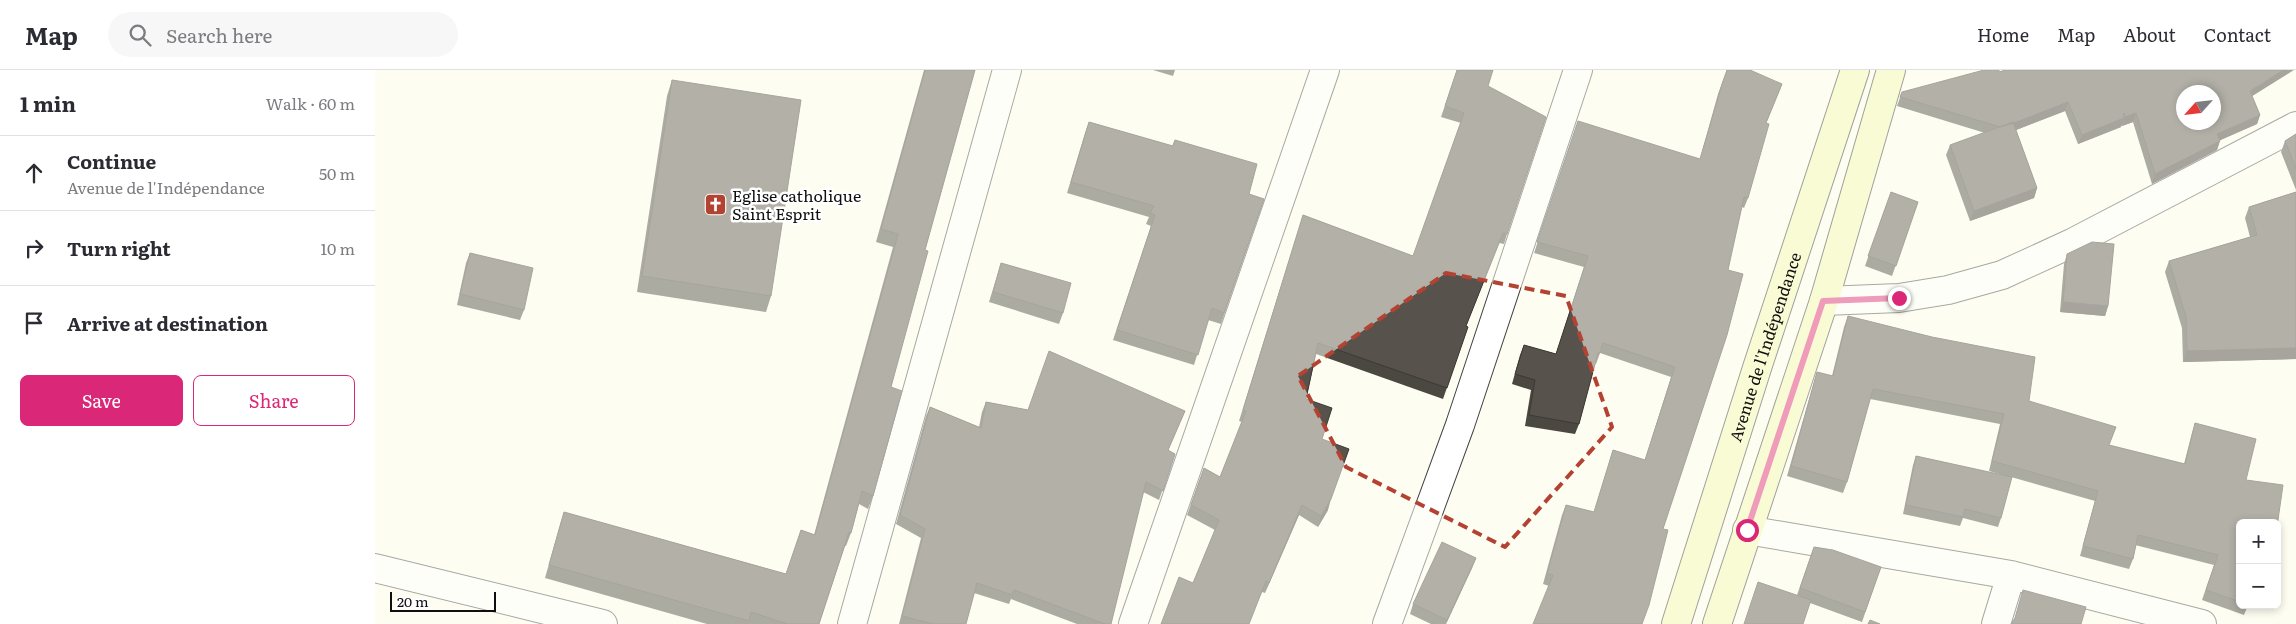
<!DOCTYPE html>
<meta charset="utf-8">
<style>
:root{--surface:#fff;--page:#f7f7f7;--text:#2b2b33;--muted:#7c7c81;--line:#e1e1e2;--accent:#db2777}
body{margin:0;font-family:Literata,serif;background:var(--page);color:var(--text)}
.controls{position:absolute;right:15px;bottom:15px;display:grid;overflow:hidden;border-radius:8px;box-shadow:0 2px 8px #0003}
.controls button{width:45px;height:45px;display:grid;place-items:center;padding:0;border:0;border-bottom:1px solid var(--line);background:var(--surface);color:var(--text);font:25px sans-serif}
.compass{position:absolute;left:1801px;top:15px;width:45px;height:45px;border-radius:50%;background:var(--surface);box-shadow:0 2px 8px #0003;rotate:243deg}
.scale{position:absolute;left:15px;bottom:12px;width:106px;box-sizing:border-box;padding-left:5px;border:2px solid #0f0f0f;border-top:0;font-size:14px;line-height:18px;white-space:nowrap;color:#0f0f0f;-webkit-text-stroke:4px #fff;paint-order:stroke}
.stop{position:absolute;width:15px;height:15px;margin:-11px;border:4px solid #db2777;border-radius:50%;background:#fff}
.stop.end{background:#db2777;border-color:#fff;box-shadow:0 1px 5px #0008}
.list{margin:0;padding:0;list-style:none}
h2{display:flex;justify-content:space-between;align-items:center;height:65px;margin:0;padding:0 20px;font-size:21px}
h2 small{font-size:16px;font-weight:400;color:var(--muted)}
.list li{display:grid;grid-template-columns:32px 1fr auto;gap:15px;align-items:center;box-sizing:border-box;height:75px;padding:0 20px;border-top:1px solid var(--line)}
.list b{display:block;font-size:19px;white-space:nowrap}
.list p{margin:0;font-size:16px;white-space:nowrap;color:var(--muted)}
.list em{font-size:16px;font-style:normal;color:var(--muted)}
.actions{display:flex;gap:10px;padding:15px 20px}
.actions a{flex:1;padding:11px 0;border:1px solid var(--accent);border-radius:8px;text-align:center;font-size:18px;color:var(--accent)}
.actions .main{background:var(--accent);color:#fff}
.icon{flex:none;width:28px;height:28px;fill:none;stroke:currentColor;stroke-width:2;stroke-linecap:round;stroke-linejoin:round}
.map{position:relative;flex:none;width:1921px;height:554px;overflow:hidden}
header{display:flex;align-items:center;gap:30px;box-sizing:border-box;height:70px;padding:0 25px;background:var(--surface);border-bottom:1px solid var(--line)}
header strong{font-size:24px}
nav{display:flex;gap:28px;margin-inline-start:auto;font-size:18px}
.search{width:350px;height:45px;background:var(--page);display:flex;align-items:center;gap:12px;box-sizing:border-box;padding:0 18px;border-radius:28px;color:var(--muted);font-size:19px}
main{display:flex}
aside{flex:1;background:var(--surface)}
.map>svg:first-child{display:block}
</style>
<header>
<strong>Map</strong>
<div class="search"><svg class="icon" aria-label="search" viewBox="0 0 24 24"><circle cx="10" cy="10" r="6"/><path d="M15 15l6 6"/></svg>Search here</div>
<nav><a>Home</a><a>Map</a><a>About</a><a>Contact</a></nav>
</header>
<main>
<aside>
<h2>1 min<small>Walk · 60 m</small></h2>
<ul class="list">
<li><svg class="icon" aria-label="ahead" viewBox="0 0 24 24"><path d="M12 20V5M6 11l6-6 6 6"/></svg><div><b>Continue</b><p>Avenue de l'Indépendance</p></div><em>50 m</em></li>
<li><svg class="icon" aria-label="right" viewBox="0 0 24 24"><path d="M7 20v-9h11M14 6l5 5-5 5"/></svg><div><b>Turn right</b></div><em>10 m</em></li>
<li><svg class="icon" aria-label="arrive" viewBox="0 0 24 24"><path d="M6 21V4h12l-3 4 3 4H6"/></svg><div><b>Arrive at destination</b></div></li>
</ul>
<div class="actions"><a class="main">Save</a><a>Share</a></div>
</aside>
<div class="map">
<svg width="1921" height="554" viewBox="0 0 1921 554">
<rect width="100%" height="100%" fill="#fefdf2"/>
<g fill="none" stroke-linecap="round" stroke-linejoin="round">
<defs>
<path id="street" d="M1449 231 1524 228 1573 220 1627 205 1697 173 1921 56
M1372 460 1636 505 1827 554
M0 498 228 554
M477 554 632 0
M758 554 950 0
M1012 554 1085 355 1203 0
M1621 554 1636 505"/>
<g id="secondary">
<path id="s1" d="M1301 554 1382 298 1480 0"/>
<path d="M1342 554 1449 231 1516 0"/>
</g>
</defs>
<use href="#street" stroke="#424242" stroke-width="30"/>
<use href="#secondary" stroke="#313131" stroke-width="30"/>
<use href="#street" stroke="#fff" stroke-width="28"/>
<use href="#secondary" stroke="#f4f8b2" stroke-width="28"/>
</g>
<path fill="#4b4741" d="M549 0H600L550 180 516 317 498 426 493 439 484 434 476 463 471 476H470L444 554H332L170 508 185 455 189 442 411 504 426 460 439 465 518 177 501 172Z
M778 0H800L798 6Z
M1082 0 1113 16 1132 164 1129 174 1124 173 1091 256 1093 257 1068 329 941 284 931 329 947 369 953 440 943 457 924 445 890 523 887 522 818 513 840 460 812 445 829 398 845 407 867 352 864 351 928 145 1038 186 1086 53 1066 47Z
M1352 0 1407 14 1391 53 1373 128 1369 138 1367 137 1288 459 1174 516 1168 514 1187 445 1191 435 1219 442 1238 380 1270 390 1296 307 1225 283 1221 294 1220 293 1204 354 1200 364 1150 356 1156 320 1137 314 1145 285 1149 275 1181 284 1209 197 1159 183 1200 61 1325 89 1343 24Z
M1624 2 1877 26 1885 45 1882 54 1845 70 1842 80 1777 114 1758 52 1747 56V54L1746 57 1703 74 1690 41 1641 60 1662 118 1659 128 1595 151 1571 85 1575 75 1610 63 1522 36 1527 22Z
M297 10 396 226 391 242 262 222 292 26Z
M714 52 797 76 800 70 874 124 889 129 846 254 833 250 819 295 738 270 776 156 771 154 774 147 692 123 710 63Z
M1921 64V120L1906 82 1910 71Z
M1516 122 1543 132 1517 206 1490 196Z
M1921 122V289L1808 292 1807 258 1790 202 1794 191 1875 167 1870 148 1874 137Z
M95 183 149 240 145 250 82 235 91 193Z
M1692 184 1733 236 1730 246 1685 242 1689 194Z
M626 193 688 243 684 254 614 232Z
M1473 246 1654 331 1734 375 1809 394 1817 363 1820 353 1871 410 1865 453V535H1873L1869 545 1827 530 1839 495 1760 475 1758 489 1754 499 1705 486 1720 431 1636 407 1626 448 1623 457 1588 448 1585 456 1528 444 1538 395 1541 386 1631 406 1614 401 1625 354 1495 329 1472 412 1468 423 1412 406 1439 312 1442 302 1457 306 1469 257Z
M611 332 653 340 810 341 793 381 800 384 784 430 768 422 736 554H702L636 529 634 534 599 523 591 554H524L546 468 521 454 551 346 555 337 604 357 607 342Z
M1439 477 1506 497 1487 552 1435 533 1422 525Z
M1101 488 1097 498 1071 554H1056L1035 544 1038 534Z"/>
<path fill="#3d3935" d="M1908 0H1919L1871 30 1875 21Z
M1693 32 1690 41 1623 67 1626 58Z
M1761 43 1758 52 1747 56 1750 47Z
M1885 45 1882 54 1839 73 1842 64Z
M1749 48 1746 57 1703 74 1707 65Z
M1845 71 1842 80 1777 114 1780 104Z
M1662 118 1659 128 1595 151 1599 141Z
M1688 232 1733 236 1730 246 1685 242Z
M1921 278V289L1808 292 1812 281Z
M956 429 953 440 943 457 946 446Z
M927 435 924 445 890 523 894 513Z
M1101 488 1097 498 1071 554 1072 550Z"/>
<path fill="#57524c" stroke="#3d3935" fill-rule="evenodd" d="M550 0H600L550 180 553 181 516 317 527 321 498 426 487 421 476 463 474 462 444 554H412L376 542 374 551 174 495 189 442 411 504 426 460 440 465 523 164 506 159Z
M1082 0H1118L1113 16 1171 47 1132 164 1128 163 1091 256 1093 257 1072 318 943 273 931 329 957 338 947 369 974 379 956 429 946 446 927 435 894 513 891 511 874 554H786L804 507 818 513 844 450 816 435 829 398 845 407 871 341 868 340 928 145 1038 186 1089 43 1070 36Z
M1352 0H1375L1407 14 1391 53 1394 54 1373 128 1369 127 1353 200 1368 204 1352 265 1288 459 1293 460 1274 535 1267 554H1158L1178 505 1172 504 1191 435 1219 442 1238 380 1270 390 1300 297 1228 273 1225 283H1223L1204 354 1154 345 1160 310 1140 304 1149 275 1181 284 1213 186 1162 172 1203 51 1325 89 1347 14Z
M1609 0H1624V2L1630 0H1908L1875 21 1885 45 1842 64 1845 71 1780 104 1761 43 1750 47 1749 43V48L1707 65 1693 32 1639 53 1625 57 1525 27 1527 22ZM1808 22H1838V52H1808Z
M297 10 426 30 396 226 267 206Z
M714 52 798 76 800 70 882 94 874 124 889 129 849 243 837 238 823 285 742 260 780 145 775 143 779 136 696 112Z
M1638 52 1662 118 1599 141 1575 75Z
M1921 64V99L1910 71Z
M1516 122 1543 132 1521 196 1493 186Z
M1921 122V278L1812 281 1811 247 1794 191 1882 165 1874 137Z
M1717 172 1739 174 1733 236 1688 232 1692 184Z
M95 183 158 198 149 240 85 224Z
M626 193 696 213 688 243 618 222Z
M1473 246 1557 267 1660 287 1654 331 1741 357 1734 375 1810 394 1820 353 1881 369 1871 410 1908 415 1902 457V453H1865V532L1831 520 1843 485 1763 465 1758 489 1708 476 1723 421 1617 391 1629 344 1498 319 1472 412 1416 396 1442 302 1458 306Z
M674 281 810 341 793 380 800 384 788 421 771 412 736 554H730L639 520 637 525 602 513 591 554H558L527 546 550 459 525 445 555 337 606 358 611 332 653 340Z
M1541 386 1637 407 1626 448 1590 439 1588 447 1531 435Z
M1067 472 1101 488 1072 550 1038 534Z
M1439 477 1458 480 1506 497 1490 542 1425 518Z
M1383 512 1436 530 1428 554H1369Z
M1648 520 1711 537 1706 554H1636L1640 548Z
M1495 550 1505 554H1493Z"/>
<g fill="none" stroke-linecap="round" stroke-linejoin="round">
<path stroke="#db2777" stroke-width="6" d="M1372 460 1448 231 1524 228"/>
</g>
<path d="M0 0H1921V554H0ZM1071 203 1191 226 1237 357 1130 477 971 397 923 306Z" fill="#fefdf2" fill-opacity=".55" fill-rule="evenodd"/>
<path fill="none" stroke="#b44232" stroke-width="4" stroke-dasharray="10 6" stroke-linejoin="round" d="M1071 203 1191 226 1237 357 1130 477 971 397 923 306Z"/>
<defs>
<symbol id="church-square" viewBox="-11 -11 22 22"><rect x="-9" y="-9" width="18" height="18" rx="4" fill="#b44232" stroke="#fff"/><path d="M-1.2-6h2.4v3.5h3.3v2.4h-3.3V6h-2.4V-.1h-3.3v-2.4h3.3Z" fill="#fff"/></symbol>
</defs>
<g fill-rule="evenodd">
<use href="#church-square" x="328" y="122" width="25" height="25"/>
</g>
<g text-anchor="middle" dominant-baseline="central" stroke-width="5" stroke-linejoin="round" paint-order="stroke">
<g font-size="16" fill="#0f0f0f" stroke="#fff" text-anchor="start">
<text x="357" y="125">Eglise catholique<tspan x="357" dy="18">Saint Esprit</tspan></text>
</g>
<g font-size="16" fill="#0f0f0f" stroke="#fff">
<text stroke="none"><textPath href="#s1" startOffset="291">Avenue de l'Indépendance</textPath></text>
</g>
</g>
</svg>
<div class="controls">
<button>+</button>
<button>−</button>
</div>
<svg class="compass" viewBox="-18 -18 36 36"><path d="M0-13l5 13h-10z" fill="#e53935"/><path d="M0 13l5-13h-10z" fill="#7c7c81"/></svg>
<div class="scale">20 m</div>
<div class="stop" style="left:1372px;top:460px"></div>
<div class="stop end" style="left:1524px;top:228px"></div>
</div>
</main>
